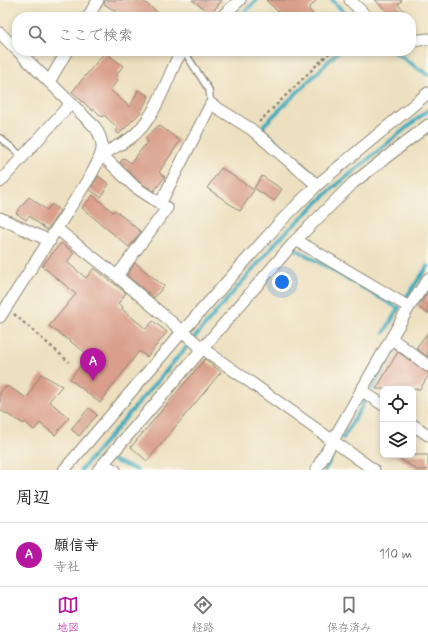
<!DOCTYPE html>
<html lang="ja">
<meta charset="utf-8">
<style>
:root{--surface:#fff;--page:#f2f2f2;--text:#222;--muted:#767676;--line:#e0e0e0;--accent:#b5179e}
body{margin:0;font-family:Mynerve,"Klee One",sans-serif;background:var(--page);color:var(--text)}
.controls{position:absolute;right:12px;bottom:12px;display:grid;overflow:hidden;border-radius:8px;box-shadow:0 2px 6px #0003}
.controls button{width:36px;height:36px;display:grid;place-items:center;padding:0;border:0;border-bottom:1px solid var(--line);background:var(--surface);color:var(--text);font:20px sans-serif}
.you{position:absolute;left:282px;top:282px;width:14px;height:14px;margin:-10px;border:3px solid #fff;border-radius:50%;background:#1a73e8;box-shadow:0 0 0 6px #1a73e833}
.badge{display:grid;place-items:center;width:26px;height:26px;border-radius:50%;background:var(--accent);color:#fff;font-size:13px;font-weight:700}
.pin{position:absolute;translate:-50% -33px;filter:drop-shadow(0 1px 2px #0008)}
.pin::after{content:'';position:absolute;top:21px;width:14px;height:12px;background:inherit;clip-path:polygon(0 0,100% 0,50% 100%)}
.list{margin:0;padding:0;list-style:none}
h2{display:flex;justify-content:space-between;align-items:center;height:52px;margin:0;padding:0 16px;font-size:17px}
h2 small{font-size:13px;font-weight:400;color:var(--muted)}
.list li{display:grid;grid-template-columns:26px 1fr auto;gap:12px;align-items:center;box-sizing:border-box;height:64px;padding:0 16px;border-top:1px solid var(--line)}
.list b{display:block;font-size:15px;white-space:nowrap}
.list p{margin:0;font-size:13px;white-space:nowrap;color:var(--muted)}
.list em{font-size:13px;font-style:normal;color:var(--muted)}
.icon{flex:none;width:22px;height:22px;fill:none;stroke:currentColor;stroke-width:2;stroke-linecap:round;stroke-linejoin:round}
.map{position:relative;flex:none;width:428px;height:470px;overflow:hidden}
.search{position:absolute;background:var(--surface);box-shadow:0 2px 6px #0003;left:12px;right:12px;top:12px;height:44px;display:flex;align-items:center;gap:10px;box-sizing:border-box;padding:0 14px;border-radius:16px;color:var(--muted);font-size:15px}
.sheet{height:116px;background:var(--surface)}
nav{display:flex;justify-content:space-around;align-items:center;box-sizing:border-box;height:56px;border-top:1px solid var(--line);background:var(--surface);font-size:11px;color:var(--muted)}
nav a{display:grid;justify-items:center;gap:2px}
nav .on{color:var(--accent)}
.map>svg:first-child{display:block}
</style>
<div class="map">
<svg width="428" height="470" viewBox="0 0 428 470">
<rect width="100%" height="100%" fill="#fbf7ec"/>
<filter id="ink" filterUnits="userSpaceOnUse"><feTurbulence type="fractalNoise" baseFrequency=".025" numOctaves="2"/><feDisplacementMap in="SourceGraphic" scale="8" xChannelSelector="R" yChannelSelector="G"/><feConvolveMatrix kernelMatrix="1 2 1 2 8 2 1 2 1" color-interpolation-filters="sRGB"/></filter>
<filter id="wash" filterUnits="userSpaceOnUse"><feTurbulence type="fractalNoise" baseFrequency=".012" numOctaves="4" result="noise"/><feDisplacementMap in="SourceGraphic" scale="16" xChannelSelector="R" yChannelSelector="G"/><feGaussianBlur stdDeviation="0.9" result="paint"/><feColorMatrix in="noise" values="0 0 0 0 0 0 0 0 0 0 0 0 0 0 0 0 0 1.4 0 .05"/><feComposite in="paint" operator="in"/></filter>
<g filter="url(#wash)">
<rect width="100%" height="100%" fill="#ede0c0"/>
<g fill="none" stroke-linecap="round" stroke-linejoin="round">
<path stroke="#3daabc" stroke-width="4" d="M332 0 349 17
M239 17 257 0
M393 51 428 75
M196 54 199 51
M315 176 263 130 264 125 339 51
M294 248 398 308
M407 296 428 266
M384 333 399 307
M370 392 394 351
M343 438 367 398
M112 460 137 470
M81 470 279 239 332 189 428 110
M325 470 333 455"/>
</g>
<g id="blocks">
<path fill="#d99f8b" d="M105 0H142L163 17H125L104 4Z
M192 0H222L211 14Z
M266 0H317L309 8V10L316 17H283Z
M375 0H402L398 5 411 17H394Z
M105 52 123 66 117 74 118 75 116 78 118 80 110 90 130 107 138 90 149 96 140 113 119 134 116 132 118 128 104 115 102 117 94 109 93 111 72 92Z
M159 125 180 141 159 172 165 177 154 191 139 182 120 162 124 158 131 163 148 141 145 138Z
M221 168 254 190 240 211 207 188Z
M98 176 109 184 101 197 90 190Z
M262 176 282 189 274 201 254 188Z
M93 195 113 212 115 210 141 232 129 247 82 208Z
M29 197 47 210 52 204 60 211 47 230 29 216 26 220 16 213Z
M61 243 74 253 67 262 86 278 94 268 126 293 118 304 123 307 122 309 146 329 153 321 167 332 147 357 139 351 100 403 70 379 89 355 49 326 76 294 42 266Z
M135 263 164 286 154 298 127 275Z
M428 291V314L418 307Z
M428 332V357L416 348Z
M398 352 428 373V376L420 389H376Z
M205 359 221 372 147 461 131 447Z
M41 374 62 386 49 401 69 418 55 435 40 423 34 430 25 422 24 424 0 410V393L4 387 6 388 7 386 27 398Z
M89 408 97 415 79 436 71 429Z
M394 455H428V470H417Z"/>
</g>
</g>
<g filter="url(#ink)">
<use href="#blocks" fill-opacity="0" stroke="#8c8676" stroke-width="1"/>
<g fill="none" stroke-linecap="round" stroke-linejoin="round">
<defs>
<path id="service" d="M184 51 209 90 211 104
M0 138 23 157"/>
<path id="minor" d="M350 0 367 17
M88 17 98 0
M221 17 240 0
M0 33 17 50
M411 41 428 39
M49 82 67 51
M102 155 135 187 167 208 117 276
M102 155C112 148 123 144 132 137 154 119 165 85 177 59L183 51
M0 182 71 103
M160 204 211 104 251 129 317 185
M0 218 50 241
M57 229 117 276 202 348 374 470
M296 240 409 307
M0 317 91 175C101 156 108 147 95 127L18 51
M391 338 428 366
M361 390 383 405
M413 425 428 435
M102 465 115 470
M64 470 182 332 282 220 317 185 428 93
M98 470 296 240 353 183 428 125
M316 470 409 307 428 279"/>
</defs>
<use href="#service" stroke="#8c8676" stroke-width="8"/>
<use href="#minor" stroke="#8c8676" stroke-width="13"/>
<path stroke="#8c8676" stroke-width="2.5" stroke-dasharray="3 3" stroke-linecap="butt" d="M259 122 331 51
M14 314 69 362"/>
<use href="#service" stroke="#fff" stroke-width="5.5"/>
<use href="#minor" stroke="#fff" stroke-width="11"/>
</g>
</g>
</svg>
<div class="controls">
<button><svg class="icon" aria-label="locate" viewBox="0 0 24 24"><circle cx="12" cy="12" r="6"/><path d="M12 2v4M12 18v4M2 12h4M18 12h4"/></svg></button>
<button><svg class="icon" aria-label="layers" viewBox="0 0 24 24"><path d="M12 4l9 5-9 5-9-5zM3 14l9 5 9-5"/></svg></button>
</div>
<div class="you"></div>
<div class="pin badge" style="left:93px;top:381px">A</div>
<div class="search"><svg class="icon" aria-label="search" viewBox="0 0 24 24"><circle cx="10" cy="10" r="6"/><path d="M15 15l6 6"/></svg>ここで検索</div>
</div>
<section class="sheet">
<h2>周辺<small></small></h2>
<ul class="list">
<li><span class="badge">A</span><div><b>願信寺</b><p>寺社</p></div><em>110 m</em></li>
</ul>
</section>
<nav>
<a class="on"><svg class="icon" aria-label="map" viewBox="0 0 24 24"><path d="M3 6l6-2 6 2 6-2v14l-6 2-6-2-6 2zM9 4v14M15 6v14"/></svg>地図</a>
<a><svg class="icon" aria-label="directions" viewBox="0 0 24 24"><path d="M12 3l9 9-9 9-9-9zM9 14v-3h6M13 9l2 2-2 2"/></svg>経路</a>
<a><svg class="icon" aria-label="saved" viewBox="0 0 24 24"><path d="M7 4h10v16l-5-4-5 4z"/></svg>保存済み</a>
</nav>
